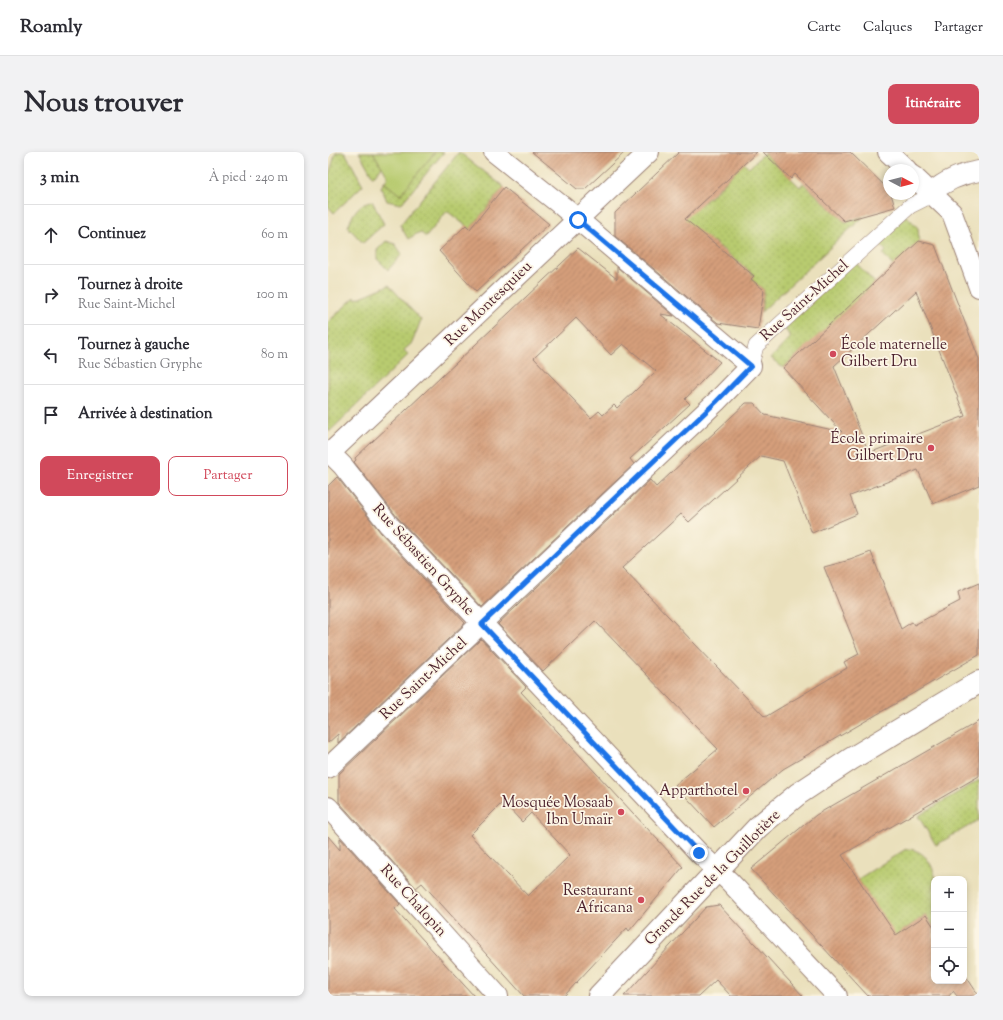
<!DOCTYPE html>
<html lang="fr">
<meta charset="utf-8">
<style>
:root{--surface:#fff;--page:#f2f2f3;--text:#2b2b33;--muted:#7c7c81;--line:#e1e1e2;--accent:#d1495b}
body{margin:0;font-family:"Sorts Mill Goudy",serif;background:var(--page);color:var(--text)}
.controls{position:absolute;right:12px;bottom:12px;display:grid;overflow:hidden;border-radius:8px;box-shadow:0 2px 6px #0003}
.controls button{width:36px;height:36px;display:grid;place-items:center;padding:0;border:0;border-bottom:1px solid var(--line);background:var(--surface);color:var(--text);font:20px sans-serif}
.compass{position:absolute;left:555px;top:12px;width:36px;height:36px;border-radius:50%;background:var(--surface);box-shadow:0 2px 6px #0003;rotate:97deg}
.stop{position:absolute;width:12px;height:12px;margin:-9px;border:3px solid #1a73e8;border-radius:50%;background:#fff}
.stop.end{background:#1a73e8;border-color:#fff;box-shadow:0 1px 4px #0008}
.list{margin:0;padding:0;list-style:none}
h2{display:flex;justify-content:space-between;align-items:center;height:52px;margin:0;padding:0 16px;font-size:17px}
h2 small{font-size:13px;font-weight:400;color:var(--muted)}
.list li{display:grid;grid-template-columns:26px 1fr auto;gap:12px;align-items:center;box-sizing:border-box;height:60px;padding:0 16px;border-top:1px solid var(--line)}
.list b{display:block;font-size:15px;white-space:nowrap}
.list p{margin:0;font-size:13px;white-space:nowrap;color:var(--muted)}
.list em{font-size:13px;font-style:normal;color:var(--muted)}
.actions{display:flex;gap:8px;padding:12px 16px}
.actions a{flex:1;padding:9px 0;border:1px solid var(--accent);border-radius:8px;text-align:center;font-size:14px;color:var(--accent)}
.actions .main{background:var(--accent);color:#fff}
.icon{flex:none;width:22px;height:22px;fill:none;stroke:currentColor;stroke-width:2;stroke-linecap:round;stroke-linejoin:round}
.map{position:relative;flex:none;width:651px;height:844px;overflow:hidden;border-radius:8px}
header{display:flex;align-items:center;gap:24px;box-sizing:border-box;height:56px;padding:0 20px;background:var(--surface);border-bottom:1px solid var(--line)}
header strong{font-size:19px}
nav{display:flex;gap:22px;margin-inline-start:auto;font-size:14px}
.intro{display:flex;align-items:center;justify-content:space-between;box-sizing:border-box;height:96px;padding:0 24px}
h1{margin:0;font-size:28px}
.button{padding:10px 18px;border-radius:8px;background:var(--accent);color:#fff;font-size:14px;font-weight:700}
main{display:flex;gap:24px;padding:0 24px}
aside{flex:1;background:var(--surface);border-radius:8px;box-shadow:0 2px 6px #0003}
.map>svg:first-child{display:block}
</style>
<header>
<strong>Roamly</strong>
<nav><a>Carte</a><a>Calques</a><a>Partager</a></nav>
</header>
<div class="intro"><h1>Nous trouver</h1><a class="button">Itinéraire</a></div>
<main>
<aside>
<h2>3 min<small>À pied · 240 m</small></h2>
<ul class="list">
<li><svg class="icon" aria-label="ahead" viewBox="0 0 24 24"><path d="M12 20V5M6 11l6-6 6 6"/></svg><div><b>Continuez</b></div><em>60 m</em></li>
<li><svg class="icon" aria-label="right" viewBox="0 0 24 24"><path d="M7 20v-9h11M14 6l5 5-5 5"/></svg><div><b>Tournez à droite</b><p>Rue Saint-Michel</p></div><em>100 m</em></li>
<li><svg class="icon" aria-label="left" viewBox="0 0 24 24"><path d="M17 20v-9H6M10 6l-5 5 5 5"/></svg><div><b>Tournez à gauche</b><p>Rue Sébastien Gryphe</p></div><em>80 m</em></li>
<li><svg class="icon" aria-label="arrive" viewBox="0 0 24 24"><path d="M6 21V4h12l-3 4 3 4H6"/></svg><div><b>Arrivée à destination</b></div></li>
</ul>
<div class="actions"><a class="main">Enregistrer</a><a>Partager</a></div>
</aside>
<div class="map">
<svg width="651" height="844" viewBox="0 0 651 844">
<defs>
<pattern id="grass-dots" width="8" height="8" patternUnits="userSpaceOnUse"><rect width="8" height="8" fill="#b8cb6f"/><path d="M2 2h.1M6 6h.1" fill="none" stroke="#a0ae60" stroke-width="1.8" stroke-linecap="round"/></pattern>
<pattern id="building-hatch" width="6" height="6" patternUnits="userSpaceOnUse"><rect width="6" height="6" fill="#d59f7b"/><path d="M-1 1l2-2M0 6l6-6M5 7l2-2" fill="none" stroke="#af8165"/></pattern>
</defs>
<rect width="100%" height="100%" fill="#fcf5e5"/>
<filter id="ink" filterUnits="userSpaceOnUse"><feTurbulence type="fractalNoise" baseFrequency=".025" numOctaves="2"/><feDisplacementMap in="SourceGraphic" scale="8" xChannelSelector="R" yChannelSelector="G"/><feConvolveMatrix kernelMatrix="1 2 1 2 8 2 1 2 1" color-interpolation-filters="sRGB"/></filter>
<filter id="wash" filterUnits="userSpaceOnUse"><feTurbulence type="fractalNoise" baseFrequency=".012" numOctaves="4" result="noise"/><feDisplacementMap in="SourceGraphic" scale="16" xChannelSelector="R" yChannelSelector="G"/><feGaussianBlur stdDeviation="0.9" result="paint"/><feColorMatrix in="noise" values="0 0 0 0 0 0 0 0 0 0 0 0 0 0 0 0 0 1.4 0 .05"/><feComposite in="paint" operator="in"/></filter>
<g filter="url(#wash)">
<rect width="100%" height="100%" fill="#eae0bc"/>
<path fill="url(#grass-dots)" stroke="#81754d" d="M8 0H17L35 33 6 61 0 54V26Z
M31 0H45L54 15 45 25Z
M107 0H116L73 52 59 49 53 35 56 30 72 42Z
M131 0 176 35 142 77 119 59 98 85 92 80 80 87 72 73Z
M436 1 472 35 475 31 517 70 535 65 433 160 436 138 423 127 426 123 385 89 380 95 353 73 355 62C380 52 398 30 414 9L421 16Z
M44 49 56 72 35 91 20 75C24 63 30 51 44 49Z
M578 63 590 76 591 89 565 114 555 102 558 99 549 89Z
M58 89 67 92 74 102 60 118 49 107V98Z
M527 110 547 131 455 216 443 206 463 185 455 175Z
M61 133 93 168 84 191 76 198 80 203 2 279 0 277V170L27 145 28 147Z
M651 628V668L608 693 590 664Z
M578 697C596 697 604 711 608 727H606V775L598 763 567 784 530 727Z"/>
<path fill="#b8cb6f" stroke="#81754d" d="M45 0H107L72 43 56 30 60 25Z"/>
<g id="blocks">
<path fill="url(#building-hatch)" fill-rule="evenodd" d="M204 0H297L257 37H249Z
M351 0H429L357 67 426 124 423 127 436 138 430 177 390 171 287 84V61Z
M435 0H522L561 38V42H563L567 55 516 69 467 22 463 27Z
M176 35 221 72 148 140 111 99 138 73 142 77Z
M591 89 607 93 651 207V333L605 352 590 318 522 344 529 362 484 381 455 309 433 304 361 370 353 362 294 416 437 565 519 516 516 510 531 502 496 415 522 408 543 400 573 477 584 470 586 473 632 449 630 440 651 431V503L455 617 386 675 347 633 390 597 267 469 215 519 170 472 322 328 328 335 418 251H426L437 263 514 280 455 216ZM588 139 637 264 541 301 506 214Z
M250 96 289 127V115L346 164 332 162 392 210 357 247 362 252 302 307 306 312 154 455 70 366 26 310 28 308 27 306ZM248 166 283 203 295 192 328 219 289 256 286 253 275 263 271 259 263 266 206 206Z
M9 325 53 381 137 471 10 591V582L0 591V334Z
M153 487 198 535 193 540 355 715 301 779 299 776 236 844H196L94 731 88 736 11 650V622ZM175 650 194 670 203 661 242 703 200 744 142 683Z
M651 569V624L514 703 568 783 598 763 606 775V829H636V821L651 844H629L625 839 621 844H540L423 717 488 663Z
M0 684 12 698V686L72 752 67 757 146 844H0Z
M391 753 475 844H403L388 828 371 844H296L378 755Z"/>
</g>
</g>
<g filter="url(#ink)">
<use href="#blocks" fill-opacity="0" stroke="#9a8074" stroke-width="1"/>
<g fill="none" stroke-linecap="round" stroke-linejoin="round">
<defs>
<path id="pedestrian" d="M423 214 428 194 582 54 596 47 603 41"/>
<path id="minor" d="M560 0 579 18
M585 24 624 61 651 135
M603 41C617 29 632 22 651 19
M0 299 15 314 61 373 371 701 402 730 509 844
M0 303 321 0
M0 616 388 250 423 214 234 54 166 0
M0 655 170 844"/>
<path id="secondary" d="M271 844 430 675 470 642 523 607 651 530"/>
</defs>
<use href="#pedestrian" stroke="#9a8074" stroke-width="16"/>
<use href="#minor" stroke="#9a8074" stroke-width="22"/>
<use href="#secondary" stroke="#9a8074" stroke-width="24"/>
<use href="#pedestrian" stroke="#fff" stroke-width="15"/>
<use href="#minor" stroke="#fff" stroke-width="20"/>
<use href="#secondary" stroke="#fff" stroke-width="22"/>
</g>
</g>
<g fill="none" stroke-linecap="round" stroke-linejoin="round" filter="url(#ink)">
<path stroke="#1a73e8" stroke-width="5" d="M250 68 423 214 388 250 154 472 371 701"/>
</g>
<g fill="#d1495b" stroke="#fcf5e5" stroke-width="1.5">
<circle cx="505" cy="202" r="4"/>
<circle cx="603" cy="296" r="4"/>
<circle cx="418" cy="639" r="4"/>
<circle cx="293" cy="660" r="4"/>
<circle cx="313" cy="748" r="4"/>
</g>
<g text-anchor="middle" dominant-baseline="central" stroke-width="3.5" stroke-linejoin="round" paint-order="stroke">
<g font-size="15" fill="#4a1f2b" stroke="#fcf5e5">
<text transform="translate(477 149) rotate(-42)">Rue Saint-Michel</text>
<text transform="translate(161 152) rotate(-44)">Rue Montesquieu</text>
<text transform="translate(95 408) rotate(48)">Rue Sébastien Gryphe</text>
<text transform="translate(96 527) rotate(-43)">Rue Saint-Michel</text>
<text transform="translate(385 726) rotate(-45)">Grande Rue de la Guillotière</text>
<text transform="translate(85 749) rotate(48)">Rue Chalopin</text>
</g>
<g font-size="15" fill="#4a1f2b" stroke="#fcf5e5" text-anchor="end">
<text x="513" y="193" text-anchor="start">École maternelle<tspan x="513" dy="17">Gilbert Dru</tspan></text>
<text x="595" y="287">École primaire<tspan x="595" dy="17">Gilbert Dru</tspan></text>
<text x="410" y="639">Apparthotel</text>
<text x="285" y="651">Mosquée Mosaab<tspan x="285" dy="17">Ibn Umaïr</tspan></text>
<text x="305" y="739">Restaurant<tspan x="305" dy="17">Africana</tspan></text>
</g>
</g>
</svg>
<div class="controls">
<button>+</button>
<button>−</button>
<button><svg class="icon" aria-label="locate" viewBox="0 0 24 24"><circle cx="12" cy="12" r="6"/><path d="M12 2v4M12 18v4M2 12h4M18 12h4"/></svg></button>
</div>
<svg class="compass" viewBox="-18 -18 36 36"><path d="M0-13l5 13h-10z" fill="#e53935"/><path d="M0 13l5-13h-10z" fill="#7c7c81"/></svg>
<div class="stop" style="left:250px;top:68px"></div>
<div class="stop end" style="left:371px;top:701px"></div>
</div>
</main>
